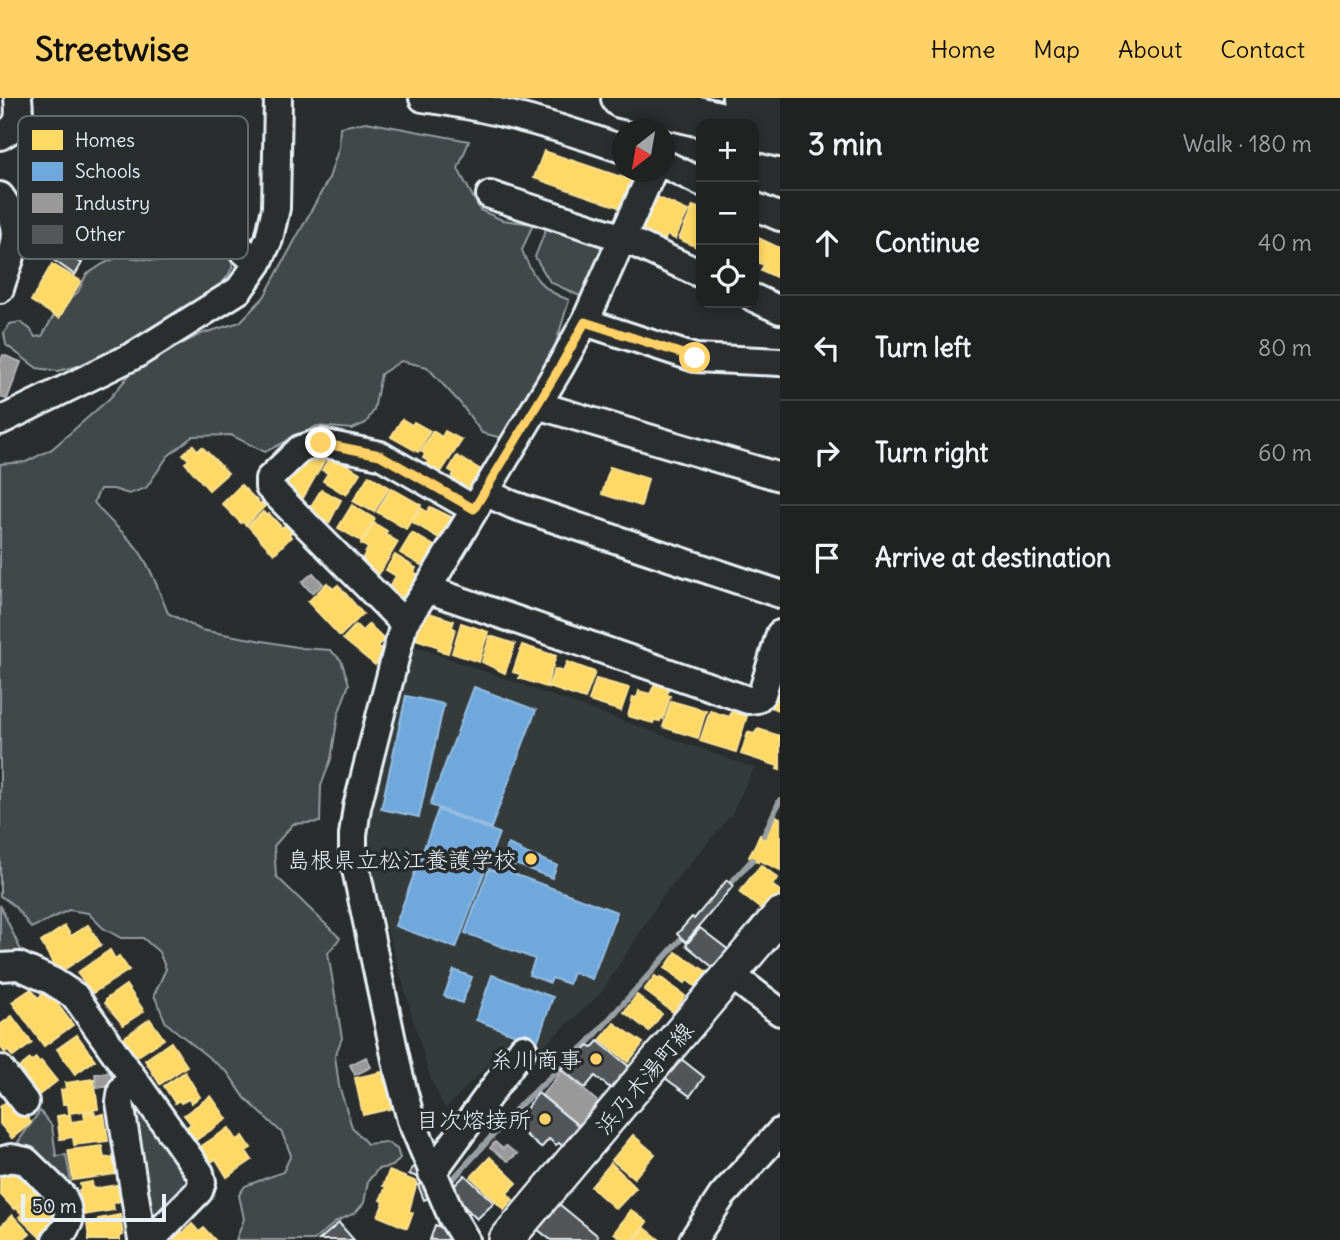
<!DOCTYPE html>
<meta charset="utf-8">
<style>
:root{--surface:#202222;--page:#2d2f2f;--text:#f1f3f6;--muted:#a2a4a5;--line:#3d3f40;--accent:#ffd166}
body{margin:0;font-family:Delius,"Klee One",sans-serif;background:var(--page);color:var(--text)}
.controls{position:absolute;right:21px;top:21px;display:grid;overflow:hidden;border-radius:14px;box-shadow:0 4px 10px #0003}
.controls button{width:63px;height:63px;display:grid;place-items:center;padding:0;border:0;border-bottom:2px solid var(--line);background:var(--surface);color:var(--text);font:35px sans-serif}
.compass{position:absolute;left:612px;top:21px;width:63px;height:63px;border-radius:50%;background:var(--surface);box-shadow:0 4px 10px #0003;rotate:211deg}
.scale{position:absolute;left:21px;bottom:18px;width:145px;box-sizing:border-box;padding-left:7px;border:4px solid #e8f1f8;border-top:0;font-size:19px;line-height:24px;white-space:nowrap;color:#e8f1f8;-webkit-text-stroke:5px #2a2d2e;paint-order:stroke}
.stop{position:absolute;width:21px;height:21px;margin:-16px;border:5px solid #ffd166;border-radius:50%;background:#fff}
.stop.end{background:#ffd166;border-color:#fff;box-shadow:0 2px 7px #0008}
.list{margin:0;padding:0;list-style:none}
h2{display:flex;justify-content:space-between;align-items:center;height:91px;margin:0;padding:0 28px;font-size:30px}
h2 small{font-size:23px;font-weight:400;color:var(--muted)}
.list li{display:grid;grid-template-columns:46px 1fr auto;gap:21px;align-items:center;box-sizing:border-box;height:105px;padding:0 28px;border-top:2px solid var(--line)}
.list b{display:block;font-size:26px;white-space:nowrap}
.list em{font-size:23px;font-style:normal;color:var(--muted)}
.icon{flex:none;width:38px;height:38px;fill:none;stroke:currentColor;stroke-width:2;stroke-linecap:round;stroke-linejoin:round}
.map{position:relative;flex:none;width:780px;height:1142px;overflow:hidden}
header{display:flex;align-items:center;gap:42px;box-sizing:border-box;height:98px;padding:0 35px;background:var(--accent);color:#111}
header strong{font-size:33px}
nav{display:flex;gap:38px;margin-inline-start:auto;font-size:24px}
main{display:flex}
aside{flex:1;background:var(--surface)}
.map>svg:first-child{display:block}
</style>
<header>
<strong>Streetwise</strong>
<nav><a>Home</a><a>Map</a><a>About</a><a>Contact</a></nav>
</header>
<main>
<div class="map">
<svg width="780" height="1142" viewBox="0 0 780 1142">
<rect width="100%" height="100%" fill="#2a2d2e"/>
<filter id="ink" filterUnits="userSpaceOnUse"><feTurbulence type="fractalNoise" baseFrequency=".0143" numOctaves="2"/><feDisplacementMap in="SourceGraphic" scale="14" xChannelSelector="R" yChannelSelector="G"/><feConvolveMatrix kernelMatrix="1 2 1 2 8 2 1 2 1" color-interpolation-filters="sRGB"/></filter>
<g filter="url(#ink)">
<path fill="#363a3b" d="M408 546 754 670 731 717 665 795 601 895 536 955 512 942 445 1011 430 979 376 793 361 730Z"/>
<path fill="#424648" stroke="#959ca0" stroke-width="2" d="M366 24 469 43 458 71 480 112 502 122 533 126 522 152C532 178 541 192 569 202L553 255 515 316 503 340 482 335 460 305 427 269 401 263 381 276 374 312 366 325 352 331 317 328 265 354 231 337 193 338 168 358 146 390 129 396 113 391H100L94 404C106 421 123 433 136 449 151 468 159 494 168 515L201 532 302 550 330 552 341 562 349 586 338 617 331 661 321 688 320 724 293 726 274 748 276 778 340 840 328 855 342 940 335 958 339 988 352 1029 367 1046 386 1044 397 1051 400 1060 393 1068 378 1071 368 1083 364 1105 355 1115 337 1123 314 1142H236L244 1121 239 1097 245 1088 283 1074 291 1057 282 1035 245 1000 228 975 166 925 154 897 166 871 159 854 143 840H121L103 830 88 815 69 812 31 830C23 818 14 805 0 798V366L26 364 52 351 110 300 136 269 201 236 240 224 264 199 329 80 339 49 340 29Z
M548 126 598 144 602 154 586 191 580 198 550 184 535 159Z
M210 144 227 153 233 168 228 178 219 189 91 265 58 273 37 270 6 247 4 235 10 226 20 224 30 231 35 239 42 238 56 214 78 194 86 177 103 166 120 158 166 164 196 146Z
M0 807 24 859 0 861Z
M139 1003 189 1080 188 1087 155 1124 142 1119 126 1005Z
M40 1013 52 1028 56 1058 66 1057 71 1084 66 1092 18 1044Z"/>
<path fill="#ffd966" stroke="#f8e092" stroke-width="2" d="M544 53 630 82 621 110 534 80Z
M655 98 688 113 675 141 667 137 662 148 636 132Z
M693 108 701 111V151L679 141Z
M754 138 780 150 778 180 761 172 764 167 757 164 754 169Z
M52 166 81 183 59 220 31 203Z
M402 321 412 327 414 324 430 333 418 354 391 339Z
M433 333 442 339 445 333 462 342 439 377 425 369 428 363 423 360 425 356 421 353Z
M193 347 198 353 202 349 228 375 209 392 185 365 189 362 183 356Z
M310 355 324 363 303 400 283 388 299 362Z
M332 355 339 362 360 375 346 397 323 383 328 375 322 372Z
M457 358 485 374 473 394 451 381 454 375 449 372Z
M610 369 648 381 641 408 602 396Z
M369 377 389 389 374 414 353 403Z
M241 387 260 406 262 405 265 408 246 427 243 424 241 425 222 406Z
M391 390 421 407 406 431 377 414Z
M321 392 341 402 329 425 308 413Z
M352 407 375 421 361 443 338 430Z
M430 409 451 419 439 440 412 424 421 410 427 414Z
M263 414 267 418 269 416 282 430 286 426 292 433 289 437 291 439 274 456 248 428Z
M374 425 387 433 385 436 398 444 379 476 360 465 368 450 361 446Z
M412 435 438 450 426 470 400 455Z
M395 457 416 470 414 474 422 479 407 503 388 491 396 478 386 472Z
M327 485 333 491 338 487 363 516 340 538 308 504Z
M423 513 454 523 452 529 455 531 448 555 438 552 439 549 416 541Z
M461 525 488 534 479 564 452 555Z
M369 526 384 542 378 548 386 556 375 567 343 541 356 527 362 533Z
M490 538 515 546 505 575 482 564Z
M522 547 556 558 546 589 519 580 520 576 513 574Z
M567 564 595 574 585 601 548 589 555 571 563 574Z
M596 581 629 590 621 613 589 603Z
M657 582 670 586 667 597 670 598 663 621 660 620V623L654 622 653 625 628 618 633 599 637 600 639 593 650 596Z
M776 588 780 589V613L766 607Z
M671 603 706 613 698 640 663 629Z
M710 613 730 619 731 614 747 618 736 654 700 643Z
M758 631 780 638V672L777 671 778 668 741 656 748 634 754 636Z
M776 718 780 720V772L759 762 758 764 749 759 760 737 765 740Z
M761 767 778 780 772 787 780 793V797L766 815 739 794Z
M88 827 101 847 59 875 41 844 65 828 71 838Z
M110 852 115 861 119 858 129 872 93 895 77 875Z
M676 854 707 874 696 889 687 882 685 885 665 870Z
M655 878 659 881 660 879 685 898 673 914 644 892Z
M126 887 144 913 123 927 105 905 106 901Z
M31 891 38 900 44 895 49 902 52 899 73 927 44 948 12 904Z
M637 897 662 916 649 933 624 914Z
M12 918 32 945 13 959 8 953 5 955 0 948V927Z
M150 921 164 941 135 960 122 941Z
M614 925 643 945 628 964 600 942Z
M77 937 95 962 75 976 57 951Z
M171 944 187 968 160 986 145 962Z
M36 960 39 964 41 963 57 983 31 1003 15 973 30 961 32 963Z
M185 974 200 999 191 1005 189 1001 181 1005 179 1002 175 1005 164 988Z
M382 974 384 984 387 983 394 1010 363 1017 355 980Z
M94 981 98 1011 69 1015 68 1006H63L61 992 66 991 65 985Z
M13 998 31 1025 12 1040 0 1026V1009Z
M211 998 227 1021 193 1044 184 1031 191 1026 184 1017Z
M94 1013 95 1018 104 1016 108 1043 74 1047 73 1039 60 1041 57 1018 70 1016 71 1024 85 1022 84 1015Z
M229 1030 237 1042 243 1038 251 1050 246 1053 252 1062 227 1079 216 1061 211 1064 200 1049Z
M633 1037 655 1056 634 1080 612 1062Z
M102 1048 104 1060 113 1059 116 1076 73 1082 68 1052Z
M490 1059 517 1085 507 1095 513 1102 504 1112 471 1079Z
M611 1065 636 1090 616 1111 591 1089Z
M9 1068 19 1079 26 1073 39 1087 14 1111 0 1096V1076Z
M389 1073 417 1084 409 1113 413 1115 407 1130 378 1118 384 1104 380 1102 386 1089 383 1088Z
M92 1084 93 1091 117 1087 120 1103 113 1105 114 1112 83 1117 79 1092H81L80 1086Z
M40 1087 48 1095 41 1102 61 1125 43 1142 19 1119 22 1116 16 1110Z
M631 1112 647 1124 633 1142H624L614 1135Z
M12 1117 30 1136 23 1142H0V1129Z
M120 1117 123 1137 120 1138V1142H89L87 1125 98 1123V1121Z
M192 1126 199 1134 204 1130 215 1142H170L181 1132 183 1135Z
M645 1130 660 1142H635Z"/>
<path fill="#6fa8dc" stroke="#93bee4" stroke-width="2" d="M474 589 536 612 491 730 430 707Z
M406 598 444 606 419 719 381 711Z
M438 712 499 735 456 850 395 828Z
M508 746 520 751V753L557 767 552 780 515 766 511 775 617 814 592 881 573 874 569 886 552 880 550 885 529 877 535 861 465 835 489 771 497 774Z
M454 872 472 879 462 905 444 898Z
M492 877 553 899 537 945 476 922Z"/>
<path fill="#999" stroke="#b1b3b6" stroke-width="2" d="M3 257 21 264 7 301 0 299V265Z
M313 475 323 486 312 495 302 484Z
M366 959 371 969 355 977 350 967Z
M562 973 598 1004 578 1027 542 997Z
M111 974 113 988 97 990 95 976Z
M495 1044 503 1051 506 1048 517 1056 508 1063 490 1050Z"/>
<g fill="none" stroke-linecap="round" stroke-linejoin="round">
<path stroke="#989fa3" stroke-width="6" d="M764 737 780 702
M731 785 752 762
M454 1080 522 1005 587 946 681 841"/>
</g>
<path fill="#535759" stroke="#e8f1f8" stroke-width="2" d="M75 106 88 114 75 137 80 140 69 158 82 165 75 177 42 154 58 127 61 129Z
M727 782 733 788 686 844 677 836 692 819 694 821Z
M700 830 730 853 715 871 686 847Z
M598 943 632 971 614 993 595 978 585 990 561 971 589 948 592 950Z
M680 960 704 979 690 998 665 980Z
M538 995 581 1030 565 1050 559 1045 556 1047 549 1041 541 1050 514 1027Z
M413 1069 426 1072 436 1097 424 1102 418 1087 422 1086 420 1080 409 1076Z
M465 1077 494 1105 477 1121 449 1093Z
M559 1106 598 1138 595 1142H551L537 1131Z
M339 1125 354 1142H319Z
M435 1127 456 1135 459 1142H430Z"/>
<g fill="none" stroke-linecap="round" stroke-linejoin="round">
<defs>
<path id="minor" d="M423 0C492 9 557 28 622 51
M0 38C20 28 20 21 18 0
M664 66 701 84
M490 97 623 140 701 176
M0 98C27 135 11 153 0 191
M754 108 780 119
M16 144C36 126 58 102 84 91 151 63 211 127 258 165
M754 200 780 212
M585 224 695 260 780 264
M537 307 780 379
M0 323 135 257 239 192 258 165 269 141 276 110 278 0
M484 394 513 407 780 496
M427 491 748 602 757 601 762 596 780 536
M404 525 269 389V381L300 351 321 345 380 357 474 411
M0 869 19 868 52 883 75 898 200 1075 202 1084 199 1093 151 1142
M730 876 780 914
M0 971 25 1004
M130 979 122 992 120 1004 142 1142
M0 1063 11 1060 26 1063 63 1099 67 1109 69 1123 65 1131 56 1142
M432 1075 523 950
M466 1142 452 1119 411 1022 399 976 353 757V737L357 709 404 525 427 491 560 269 585 224 652 74
M693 1142 722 1098 780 1034"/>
<path id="major" d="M506 1142 780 817"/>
<path id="highway" d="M621 0 731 26
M742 0 780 10
M754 32 780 39"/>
</defs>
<use href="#minor" stroke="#e8f1f8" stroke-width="32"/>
<use href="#major" stroke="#e8f1f8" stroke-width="38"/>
<use href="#highway" stroke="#e8f1f8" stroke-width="44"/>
<use href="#minor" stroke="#2a2d2e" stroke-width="26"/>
<use href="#major" stroke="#2a2d2e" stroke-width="33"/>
<use href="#highway" stroke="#2a2d2e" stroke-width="38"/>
</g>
</g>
<g fill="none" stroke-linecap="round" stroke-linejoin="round" filter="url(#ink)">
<path stroke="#ffd166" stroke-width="9" d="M321 345 380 357 474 411 560 269 585 224 695 260"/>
</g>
<g fill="#ffd166" stroke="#2a2d2e" stroke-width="2.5">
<circle cx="531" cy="761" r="7"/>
<circle cx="596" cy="961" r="7"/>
<circle cx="545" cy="1021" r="7"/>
</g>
<g text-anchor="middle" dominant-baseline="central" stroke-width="7" stroke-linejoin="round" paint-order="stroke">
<g font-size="23" fill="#e8f1f8" stroke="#2a2d2e" text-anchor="end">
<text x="517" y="761">島根県立松江養護学校</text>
<text x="582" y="961">糸川商事</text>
<text x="531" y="1021">目次熔接所</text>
</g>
<g font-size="23" fill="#e8f1f8" stroke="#2a2d2e">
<text transform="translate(644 980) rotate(-50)">浜乃木湯町線</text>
</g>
</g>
<rect x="18" y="18" width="230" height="143" rx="10" fill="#2a2d2e" stroke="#63686b" stroke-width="2"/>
<rect x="32" y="32" width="31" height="20" fill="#ffd966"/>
<rect x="32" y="64" width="31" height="19" fill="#6fa8dc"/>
<rect x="32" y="95" width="31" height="20" fill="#999"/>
<rect x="32" y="127" width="31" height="19" fill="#535759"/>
<g font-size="19" fill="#e8f1f8">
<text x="75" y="49">Homes</text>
<text x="75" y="80">Schools</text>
<text x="75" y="112">Industry</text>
<text x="75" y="143">Other</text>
</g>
</svg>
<div class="controls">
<button>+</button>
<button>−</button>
<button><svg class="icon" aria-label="locate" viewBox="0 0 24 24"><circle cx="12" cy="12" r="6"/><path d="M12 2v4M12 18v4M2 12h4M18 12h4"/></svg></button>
</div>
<svg class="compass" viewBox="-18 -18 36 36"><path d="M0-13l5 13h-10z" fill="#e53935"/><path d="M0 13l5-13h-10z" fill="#a2a4a5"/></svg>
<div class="scale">50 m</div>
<div class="stop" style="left:695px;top:260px"></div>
<div class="stop end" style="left:321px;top:345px"></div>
</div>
<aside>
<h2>3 min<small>Walk · 180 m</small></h2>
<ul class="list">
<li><svg class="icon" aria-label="ahead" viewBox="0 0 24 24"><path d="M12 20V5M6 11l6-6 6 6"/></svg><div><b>Continue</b></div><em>40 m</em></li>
<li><svg class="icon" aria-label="left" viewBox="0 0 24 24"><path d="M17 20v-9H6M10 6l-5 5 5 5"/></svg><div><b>Turn left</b></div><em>80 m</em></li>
<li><svg class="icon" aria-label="right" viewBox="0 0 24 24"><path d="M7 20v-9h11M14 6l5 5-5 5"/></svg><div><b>Turn right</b></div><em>60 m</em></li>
<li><svg class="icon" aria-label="arrive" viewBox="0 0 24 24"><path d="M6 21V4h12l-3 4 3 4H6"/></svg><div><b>Arrive at destination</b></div></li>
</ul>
</aside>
</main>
